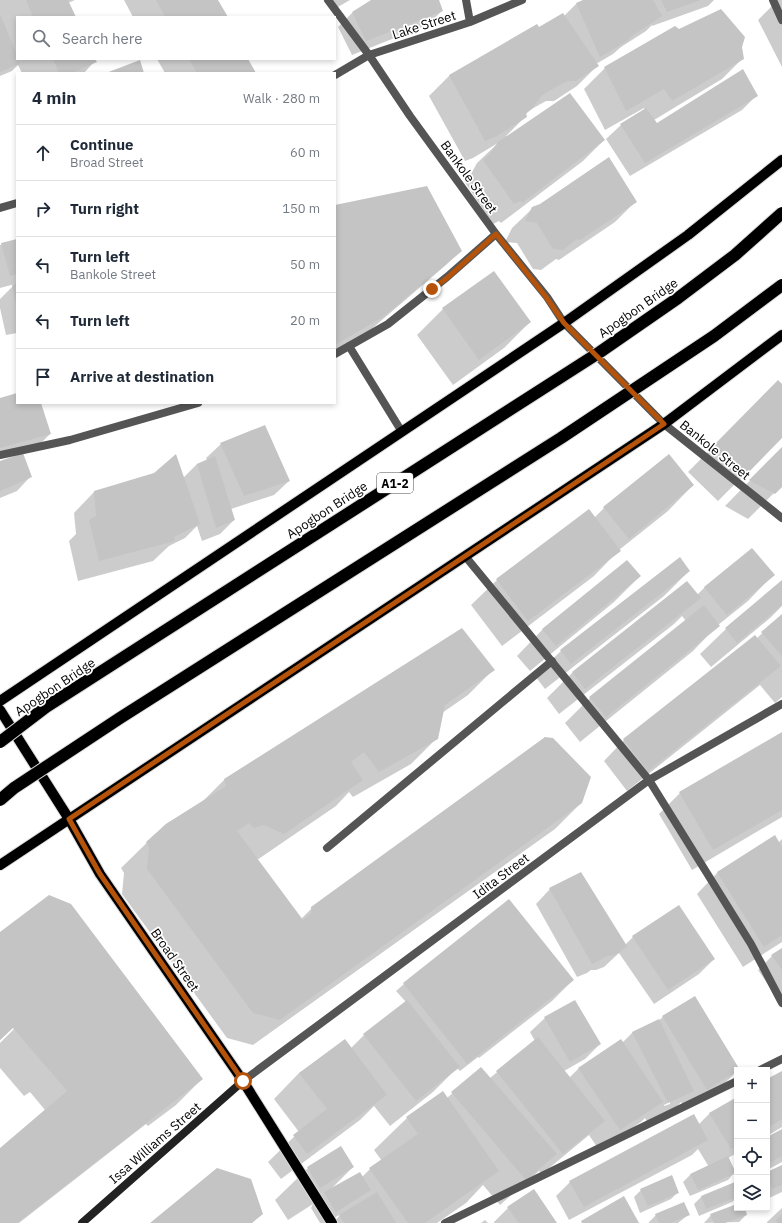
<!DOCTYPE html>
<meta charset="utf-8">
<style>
:root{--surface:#fff;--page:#f6f6f7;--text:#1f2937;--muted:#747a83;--line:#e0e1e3}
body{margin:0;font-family:"IBM Plex Sans",sans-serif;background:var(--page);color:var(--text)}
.controls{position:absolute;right:12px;bottom:12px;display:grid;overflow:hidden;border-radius:0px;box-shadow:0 2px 6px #0003}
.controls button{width:36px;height:36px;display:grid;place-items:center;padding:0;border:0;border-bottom:1px solid var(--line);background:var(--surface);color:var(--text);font:20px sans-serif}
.stop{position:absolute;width:12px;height:12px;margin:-9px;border:3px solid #b45309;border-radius:50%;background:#fff}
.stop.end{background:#b45309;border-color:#fff;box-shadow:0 1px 4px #0008}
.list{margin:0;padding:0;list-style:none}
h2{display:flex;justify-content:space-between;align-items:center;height:52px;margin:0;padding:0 16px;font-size:17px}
h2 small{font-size:13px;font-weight:400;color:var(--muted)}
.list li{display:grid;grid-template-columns:26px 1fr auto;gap:12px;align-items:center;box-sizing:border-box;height:56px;padding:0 16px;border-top:1px solid var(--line)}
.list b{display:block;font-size:15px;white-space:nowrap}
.list p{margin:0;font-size:13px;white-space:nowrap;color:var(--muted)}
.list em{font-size:13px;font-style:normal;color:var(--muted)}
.icon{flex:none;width:22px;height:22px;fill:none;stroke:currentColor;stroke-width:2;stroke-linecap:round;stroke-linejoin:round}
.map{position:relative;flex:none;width:782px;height:1223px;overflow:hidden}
.search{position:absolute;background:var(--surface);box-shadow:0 2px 6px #0003;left:16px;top:16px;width:320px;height:44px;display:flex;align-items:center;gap:10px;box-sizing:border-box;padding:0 14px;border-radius:0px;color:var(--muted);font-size:15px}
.panel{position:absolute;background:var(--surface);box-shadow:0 2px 6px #0003;left:16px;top:72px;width:320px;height:332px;border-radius:0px}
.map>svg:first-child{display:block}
</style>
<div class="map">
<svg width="782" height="1223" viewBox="0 0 782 1223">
<rect width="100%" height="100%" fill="#fff"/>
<path fill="#0003" fill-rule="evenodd" d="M0 0H75L68 3 75 17H17V59H94L95 61 84 73H22L18 65 12 71 0 76Z
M124 0H217L227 17H133Z
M325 0H350L331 11Z
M373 0H438L442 11 427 25 352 55 338 27 352 13Z
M585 0H714L708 6 652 26V25L646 31 621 47 613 54 596 64 598 65 577 86 554 101H546L530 110 525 115 526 116 506 136 507 137 604 140 583 161 501 223 499 221 493 224 464 181 471 174 477 163 498 143 473 158 465 161 429 96 450 75 539 28 564 16 576 4Z
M778 0H782V67L758 20Z
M679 30 741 47 743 58 722 79 654 120 657 124 756 96 742 110 630 176 606 139 621 125 645 110 644 108 605 130 584 89 605 68Z
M157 59H247L255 73H165Z
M636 201 615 222 559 260 556 259 541 270 533 269 517 243 505 242 512 228 533 208Z
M335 207 460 251 446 265 368 332 335 350Z
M17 240V333L6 335 0 308V299L15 284 0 288V245Z
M494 273 530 322 504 348 453 385 417 335 443 309Z
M778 381 782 385V437L718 501 688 472Z
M17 394V403H40L50 434 36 448 0 457V399Z
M221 444 289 481 274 495 231 509 234 520 220 534 202 541 197 526 185 538 169 546 153 561 78 581 69 541 76 534 74 513 94 492 183 478 197 464 207 460 206 458Z
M782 448V485L748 519 725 506Z
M669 455 693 485 668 511 619 550 594 576 502 646 471 605 497 580 594 518 604 508Z
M0 462 31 476 17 491 0 498Z
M627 561 640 576 614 602 530 671 517 656 542 630Z
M689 571 664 596 545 689 535 676 561 651Z
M773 575 748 601 718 625 693 651 580 742 565 723 590 698 686 621 682 616 674 624 559 714 547 698 572 673 687 582 697 595 705 587Z
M782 581V606L770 618 711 667 700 654 726 629Z
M782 615V697L775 703 760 685 627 791 604 761 624 740 757 638Z
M493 670 468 695 442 713 437 738 411 764 353 797 349 792 336 806 257 860 301 919 312 908 581 803 555 829 253 1045 227 1038 122 894 124 873 121 868 166 824 202 802 224 780Z
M782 733V817L692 870 659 814 680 793Z
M774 837 778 843 782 839V942L743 967 697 894 717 873Z
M550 889 625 945 633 937 679 907 714 959 699 974 654 1004 619 953 604 967 596 970H591L587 973 577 977 536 904Z
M0 933 202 1079 176 1105 148 1126 146 1124 19 1223H0V1149L45 1110 30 1092 24 1096 0 1068V1043L17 1026 16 1024 0 1040Z
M782 949V1005L758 970 772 956Z
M573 980 552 1001 479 1058 478 1057 460 1071 457 1068 433 1092 390 1126 374 1106 360 1120 281 1179 268 1162 299 1132 274 1099 299 1073 351 1048 364 1035 406 1002 396 991 404 984Z
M695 998 738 1070 718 1090 686 1110 681 1102 673 1111 648 1123 645 1118 641 1122 599 1150 589 1135 542 1174 539 1171 500 1205 483 1185 466 1203 437 1223H333L341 1214 325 1223H320L311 1208 313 1204 288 1220 275 1200 308 1168 353 1167 331 1189 362 1177 370 1169 382 1161 374 1150 407 1118 447 1098 481 1068 490 1078 535 1041 530 1032 545 1018 600 1044 585 1059 564 1071 569 1078 579 1068 622 1043 633 1032 658 1021 663 1017ZM670 1102V1104L664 1106V1105Z
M782 1072V1127L767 1136V1081Z
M737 1098V1153L728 1158 735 1172 728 1180 690 1196 683 1182 690 1175 709 1167 698 1149 692 1155 569 1220 556 1196 570 1182 698 1125 710 1113Z
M782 1130V1162L767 1170V1138Z
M782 1166V1192L767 1199V1173Z
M734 1183 737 1190V1198L732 1202 699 1216 694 1204 701 1197Z
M641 1190 678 1192 671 1199 640 1213 634 1197Z
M737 1206V1208H744L746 1215 739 1222 704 1223 711 1215Z
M508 1208 556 1223H494V1222Z
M782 1208V1223H767V1222Z
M656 1215H688L678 1223H649V1222Z
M485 1220 488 1223H481Z"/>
<path fill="#c4c4c4" d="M26 0H68L76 17H33Z
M156 0H218L228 17H165Z
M371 0H439L443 11 366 41 352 12Z
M583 0H653L662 16 629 38V40L600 57 576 3Z
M661 0H701L667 12Z
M721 9 745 37 742 47 744 59 672 101 664 89 626 111 604 67 675 26 679 29Z
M563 13 599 66 576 81H567L542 95 532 109 526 113 527 117 495 137 485 141 449 75 537 24 539 27Z
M0 14 17 55V59H18L20 64 0 72Z
M53 59H95L97 62 72 73H59Z
M189 59H248L256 73H197Z
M140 60 144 73H106Z
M743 69 758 96 645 163 620 124 646 108 657 123Z
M570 93 605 140 522 203 520 201 514 204 483 160 490 154 498 142Z
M609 157 637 202 580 240 577 239 563 250 553 249 537 223 525 221 532 207 540 204Z
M427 186 462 251 383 317 335 345V205Z
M17 239V274L10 276 1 243Z
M494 271 531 322 479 360 442 308Z
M17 283V304H16L12 285Z
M778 380 782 384V438L744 477 713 446Z
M17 393V403H41L51 434 0 448V398Z
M265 425 290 481 244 496 220 443Z
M782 447V487L775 494 749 480Z
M23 453 32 477 0 491V461Z
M176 454 200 524 174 537 175 541 99 561 89 520 96 516 94 491 154 473Z
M669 454 694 485 629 539 603 507Z
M215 456 235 520 216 528 197 464Z
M589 509 621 551 528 621 496 579Z
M752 548 775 575 727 615 704 587Z
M680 557 690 571 571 664 560 650Z
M627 560 641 576 556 646 542 629Z
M782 580V605L737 643 725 628Z
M687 581 701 598 585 689 572 672Z
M704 605 720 626 606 717 589 697Z
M782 614V656L761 632Z
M462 628 495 670 445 705 438 739 379 772 364 752 351 762 363 780 284 834 264 825 254 828 249 823 237 831 303 920 311 913V907L545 737 553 738 591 777 582 803 280 1020 253 1013 147 869 149 847 146 842 166 824 226 786 224 779Z
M755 635 781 666 648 771 623 739Z
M782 732V810L713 850 679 792Z
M775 835 782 847V935L764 947 717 872Z
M581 872 627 946 619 953 611 956H607L602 959 592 964 549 888Z
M49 895 71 904 203 1079 17 1223H0V1148L67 1091 13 1028 0 1040V932Z
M509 899 574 980 467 1064 403 983Z
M679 905 715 959 668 990 632 936Z
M782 948V970L771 955Z
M695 996 740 1070H737V1071L707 1090 662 1016Z
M407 1000 460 1067 416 1101 363 1034Z
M575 1000 601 1044 570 1062 544 1017Z
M659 1019 694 1091 668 1103 632 1032Z
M538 1037 605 1121 563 1154 496 1071Z
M345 1039 387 1095 307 1154 293 1135 327 1109 299 1073Z
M621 1039 663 1102 620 1130 578 1068Z
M481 1067 557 1154 526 1180 451 1092Z
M782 1071V1119L767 1128V1079Z
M443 1091 499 1171 425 1223H408L369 1168 418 1134 406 1117Z
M737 1097V1145L731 1149 709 1113Z
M694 1114 708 1140 584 1207 569 1181Z
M782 1129V1156L767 1164V1137Z
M341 1146 354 1167 320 1188 307 1167Z
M728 1156 736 1173 698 1190 690 1174Z
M782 1165V1185L772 1189 767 1177V1172Z
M217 1168 251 1179 263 1214 252 1223H150Z
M360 1172 371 1190 336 1212 324 1192Z
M672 1175 679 1193 648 1206 640 1189Z
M735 1182 737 1187V1197L706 1209 701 1196Z
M534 1189 557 1223H519L507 1207Z
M377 1192 396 1223H344L339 1215Z
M624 1196 639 1223H582L581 1221Z
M684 1202 690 1215 670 1223H659L655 1214Z
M737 1204V1208H745L747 1215 725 1223H714L710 1214Z
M782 1214V1223H777L776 1220Z"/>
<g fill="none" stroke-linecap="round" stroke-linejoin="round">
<defs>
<path id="primary" d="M0 701 564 323 688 235 782 160
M0 710 69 819 100 874 243 1081 332 1223
M0 865 664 424 782 335"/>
</defs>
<use href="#primary" stroke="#dbdbdb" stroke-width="12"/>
<path stroke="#555" stroke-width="8" d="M327 848 552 661"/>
<path stroke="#555" stroke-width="8" d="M328 0 369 55 410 116 496 234 547 297 564 323 664 424 782 518
M466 0 470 22
M773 0 782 20
M335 75 369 55 470 22 522 0
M0 208 17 203
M349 346 402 432
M335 354 388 324 447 277 496 234
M0 455 70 440 198 403
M465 556 649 780 751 944 782 1003
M760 1070 782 1059
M243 1081 649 780 782 704
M445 1223 737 1081"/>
<path stroke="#222" stroke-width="8" d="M82 1223 243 1081"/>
<use href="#primary" stroke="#000" stroke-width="10"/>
<defs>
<path id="motorway-bridge" d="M0 742 46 707 600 352 678 298 735 255 782 213
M0 800 14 788 120 718 561 438 714 336 782 285"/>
</defs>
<use href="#motorway-bridge" stroke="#dbdbdb" stroke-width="14" stroke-linecap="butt"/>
<use href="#motorway-bridge" stroke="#000" stroke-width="12"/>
</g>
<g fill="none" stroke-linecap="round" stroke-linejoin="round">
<path stroke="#b45309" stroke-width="5" d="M243 1081 100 874 69 819 664 424 564 323 546 297 496 234 447 278 432 289"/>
</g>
<g text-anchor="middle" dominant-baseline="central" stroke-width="3.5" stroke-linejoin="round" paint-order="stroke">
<rect fill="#fff" stroke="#4c4c4c" stroke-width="1" x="377" y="473" width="36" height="20" rx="3"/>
<g font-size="12" font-weight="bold" fill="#000">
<text x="395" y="483">A1-2</text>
</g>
<g font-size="13" fill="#000" stroke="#fff">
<text transform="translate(424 25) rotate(-18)">Lake Street</text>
<text transform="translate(469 177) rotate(54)">Bankole Street</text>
<text transform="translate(638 308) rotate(-35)">Apogbon Bridge</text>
<text transform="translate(715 450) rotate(39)">Bankole Street</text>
<text transform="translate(327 510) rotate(-33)">Apogbon Bridge</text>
<text transform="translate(55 687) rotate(-34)">Apogbon Bridge</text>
<text transform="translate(501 876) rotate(-37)">Idita Street</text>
<text transform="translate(175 960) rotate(55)">Broad Street</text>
<text transform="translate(155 1143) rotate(-41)">Issa Williams Street</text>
</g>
</g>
</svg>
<div class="controls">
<button>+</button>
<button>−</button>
<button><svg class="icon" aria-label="locate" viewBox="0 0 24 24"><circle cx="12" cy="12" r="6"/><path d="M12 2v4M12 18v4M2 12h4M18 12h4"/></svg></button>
<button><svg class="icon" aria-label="layers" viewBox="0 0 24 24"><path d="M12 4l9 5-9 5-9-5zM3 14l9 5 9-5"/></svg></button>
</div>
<div class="stop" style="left:243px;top:1081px"></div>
<div class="stop end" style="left:432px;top:289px"></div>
<div class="search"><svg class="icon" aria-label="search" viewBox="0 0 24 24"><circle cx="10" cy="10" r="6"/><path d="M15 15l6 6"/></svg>Search here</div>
<section class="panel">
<h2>4 min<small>Walk · 280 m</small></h2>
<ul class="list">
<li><svg class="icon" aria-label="ahead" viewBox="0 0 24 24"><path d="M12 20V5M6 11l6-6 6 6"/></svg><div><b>Continue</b><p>Broad Street</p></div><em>60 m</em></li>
<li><svg class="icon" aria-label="right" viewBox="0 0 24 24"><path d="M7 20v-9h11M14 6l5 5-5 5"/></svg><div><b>Turn right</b></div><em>150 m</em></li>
<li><svg class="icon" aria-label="left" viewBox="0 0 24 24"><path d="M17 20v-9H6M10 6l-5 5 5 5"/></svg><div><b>Turn left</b><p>Bankole Street</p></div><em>50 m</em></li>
<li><svg class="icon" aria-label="left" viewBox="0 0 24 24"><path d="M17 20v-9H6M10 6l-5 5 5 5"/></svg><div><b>Turn left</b></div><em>20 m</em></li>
<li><svg class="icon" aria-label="arrive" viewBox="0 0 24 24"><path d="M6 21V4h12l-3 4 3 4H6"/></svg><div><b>Arrive at destination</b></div></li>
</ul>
</section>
</div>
